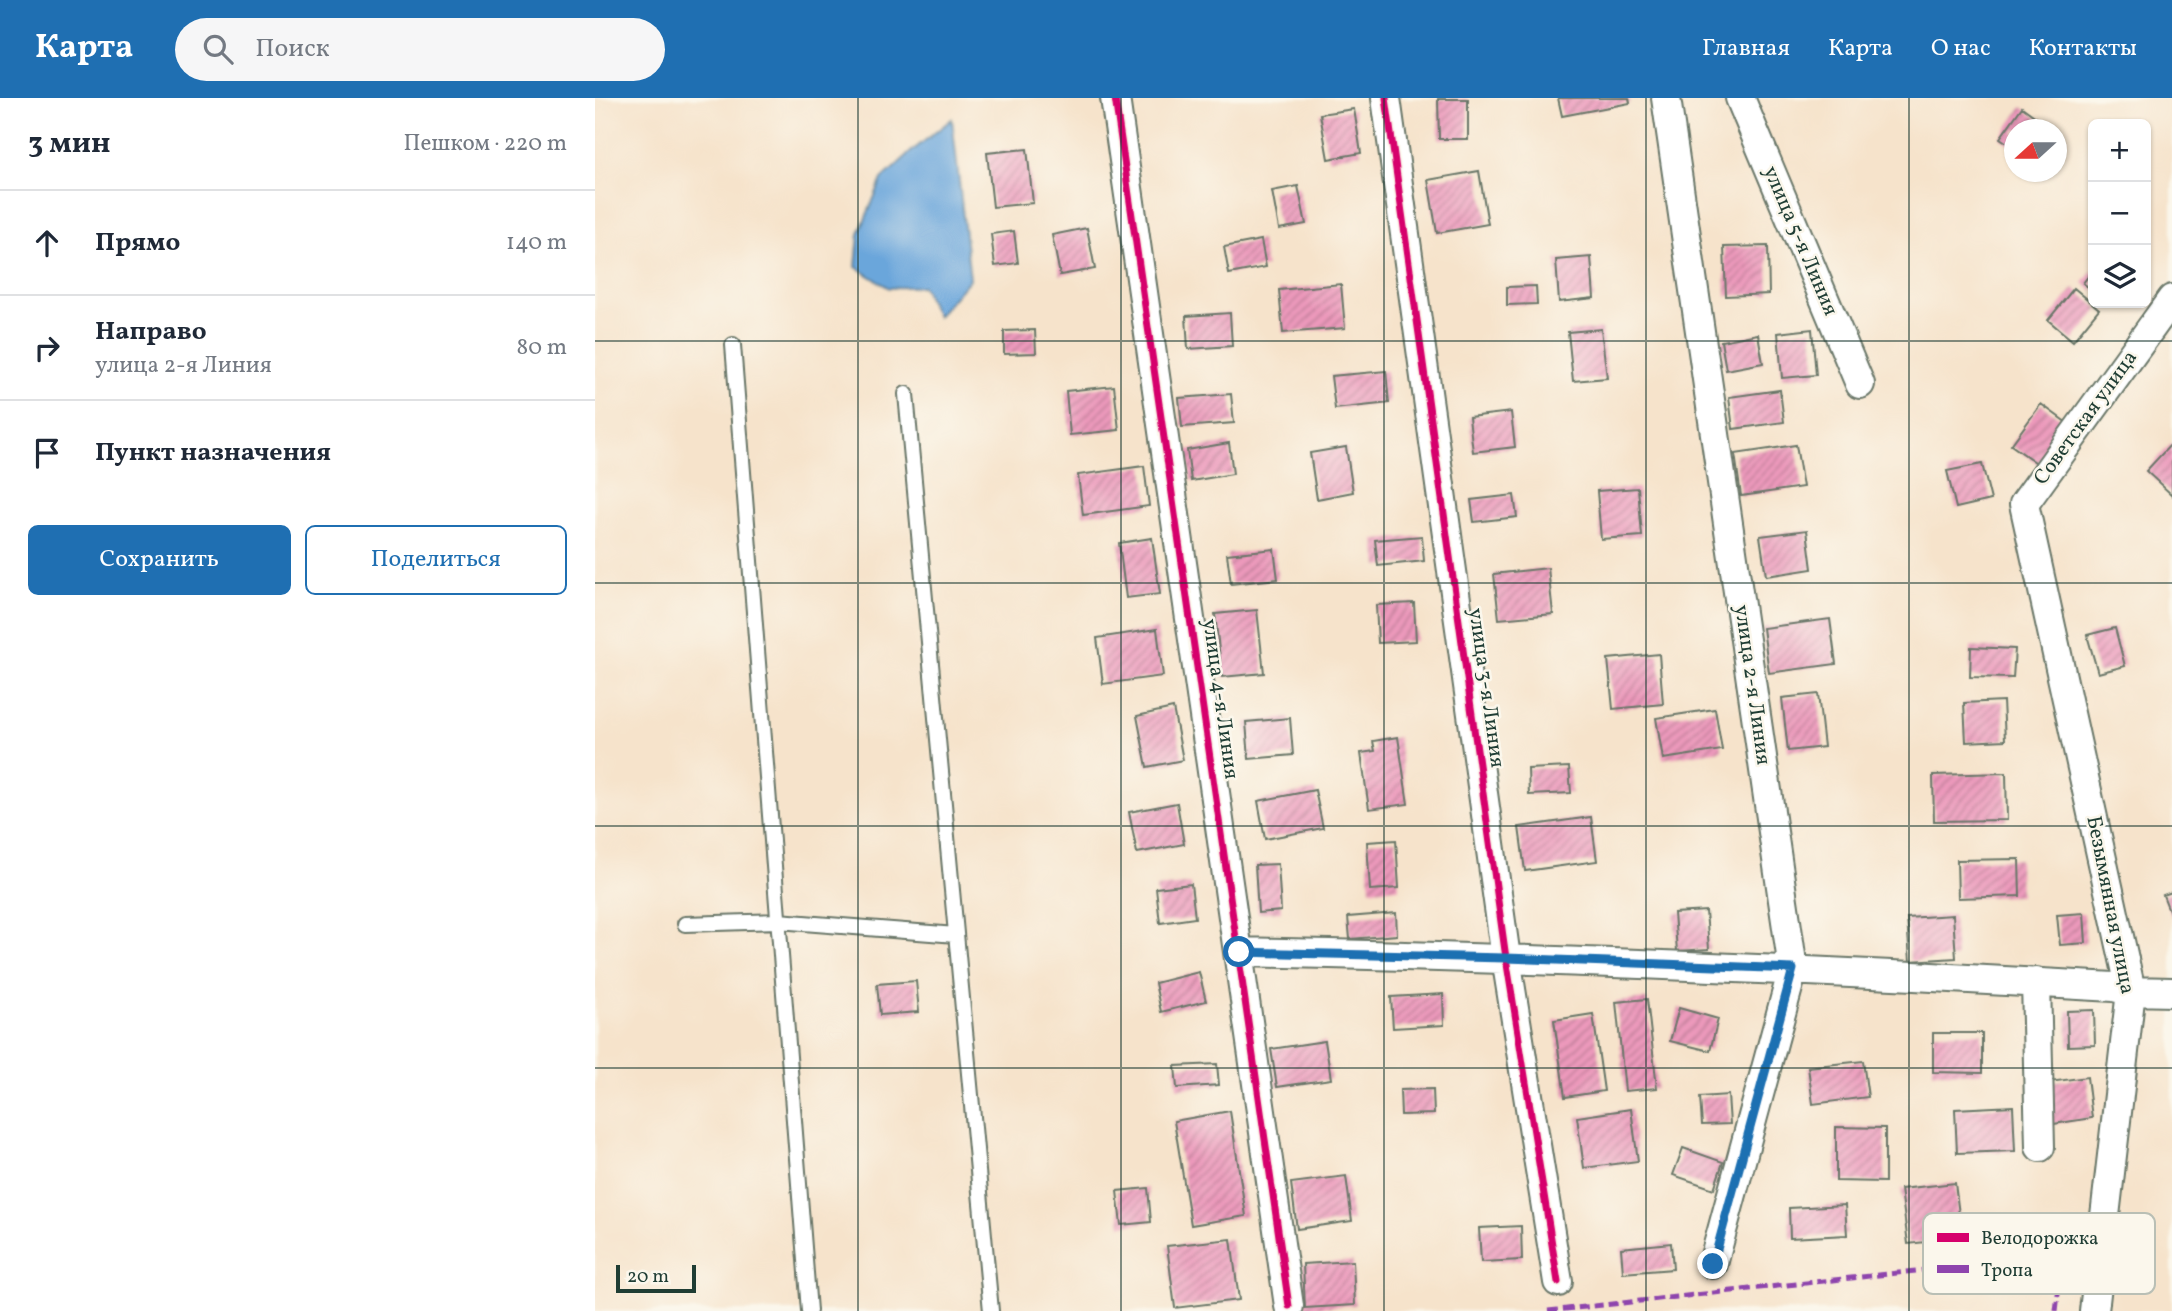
<!DOCTYPE html>
<html lang="ru">
<meta charset="utf-8">
<style>
:root{--surface:#fff;--page:#f6f6f7;--text:#1f2937;--muted:#747a83;--line:#e0e1e3;--accent:#1f6fb2}
body{margin:0;font-family:Vollkorn,serif;background:var(--page);color:var(--text)}
.controls{position:absolute;right:21px;top:21px;display:grid;overflow:hidden;border-radius:10px;box-shadow:0 2px 5px #0004}
.controls button{width:63px;height:63px;display:grid;place-items:center;padding:0;border:0;border-bottom:2px solid var(--line);background:var(--surface);color:var(--text);font:35px sans-serif}
.compass{position:absolute;left:1409px;top:21px;width:63px;height:63px;border-radius:50%;background:var(--surface);box-shadow:0 2px 5px #0004;rotate:249deg}
.scale{position:absolute;left:21px;bottom:18px;width:80px;box-sizing:border-box;padding-left:7px;border:4px solid #1f3d34;border-top:0;font-size:19px;line-height:24px;white-space:nowrap;color:#1f3d34;-webkit-text-stroke:5px #fbf7ec;paint-order:stroke}
.stop{position:absolute;width:21px;height:21px;margin:-16px;border:5px solid #1f6fb2;border-radius:50%;background:#fff}
.stop.end{background:#1f6fb2;border-color:#fff;box-shadow:0 2px 7px #0008}
.list{margin:0;padding:0;list-style:none}
h2{display:flex;justify-content:space-between;align-items:center;height:91px;margin:0;padding:0 28px;font-size:30px}
h2 small{font-size:23px;font-weight:400;color:var(--muted)}
.list li{display:grid;grid-template-columns:46px 1fr auto;gap:21px;align-items:center;box-sizing:border-box;height:105px;padding:0 28px;border-top:2px solid var(--line)}
.list b{display:block;font-size:26px;white-space:nowrap}
.list p{margin:0;font-size:23px;white-space:nowrap;color:var(--muted)}
.list em{font-size:23px;font-style:normal;color:var(--muted)}
.actions{display:flex;gap:14px;padding:21px 28px}
.actions a{flex:1;padding:16px 0;border:2px solid var(--accent);border-radius:10px;text-align:center;font-size:24px;color:var(--accent)}
.actions .main{background:var(--accent);color:#fff}
.icon{flex:none;width:38px;height:38px;fill:none;stroke:currentColor;stroke-width:2;stroke-linecap:round;stroke-linejoin:round}
.map{position:relative;flex:none;width:1577px;height:1213px;overflow:hidden}
header{display:flex;align-items:center;gap:42px;box-sizing:border-box;height:98px;padding:0 35px;background:var(--accent);color:#fff}
header strong{font-size:33px}
nav{display:flex;gap:38px;margin-inline-start:auto;font-size:24px}
.search{width:490px;height:63px;background:var(--page);display:flex;align-items:center;gap:18px;box-sizing:border-box;padding:0 24px;border-radius:38px;color:var(--muted);font-size:26px}
main{display:flex}
aside{flex:1;background:var(--surface)}
.map>svg:first-child{display:block}
</style>
<header>
<strong>Карта</strong>
<div class="search"><svg class="icon" aria-label="search" viewBox="0 0 24 24"><circle cx="10" cy="10" r="6"/><path d="M15 15l6 6"/></svg>Поиск</div>
<nav><a>Главная</a><a>Карта</a><a>О нас</a><a>Контакты</a></nav>
</header>
<main>
<aside>
<h2>3 мин<small>Пешком · 220 m</small></h2>
<ul class="list">
<li><svg class="icon" aria-label="ahead" viewBox="0 0 24 24"><path d="M12 20V5M6 11l6-6 6 6"/></svg><div><b>Прямо</b></div><em>140 m</em></li>
<li><svg class="icon" aria-label="right" viewBox="0 0 24 24"><path d="M7 20v-9h11M14 6l5 5-5 5"/></svg><div><b>Направо</b><p>улица 2-я Линия</p></div><em>80 m</em></li>
<li><svg class="icon" aria-label="arrive" viewBox="0 0 24 24"><path d="M6 21V4h12l-3 4 3 4H6"/></svg><div><b>Пункт назначения</b></div></li>
</ul>
<div class="actions"><a class="main">Сохранить</a><a>Поделиться</a></div>
</aside>
<div class="map">
<svg width="1577" height="1213" viewBox="0 0 1577 1213">
<defs>
<pattern id="building-hatch" width="6" height="6" patternUnits="userSpaceOnUse" patternTransform="scale(1.75)"><rect width="6" height="6" fill="#ec99bb"/><path d="M-1 1l2-2M0 6l6-6M5 7l2-2" fill="none" stroke="#bf7e99"/></pattern>
</defs>
<rect width="100%" height="100%" fill="#fbf7ec"/>
<filter id="ink" filterUnits="userSpaceOnUse"><feTurbulence type="fractalNoise" baseFrequency=".0143" numOctaves="2"/><feDisplacementMap in="SourceGraphic" scale="14" xChannelSelector="R" yChannelSelector="G"/><feConvolveMatrix kernelMatrix="1 2 1 2 8 2 1 2 1" color-interpolation-filters="sRGB"/></filter>
<filter id="wash" filterUnits="userSpaceOnUse"><feTurbulence type="fractalNoise" baseFrequency=".00686" numOctaves="4" result="noise"/><feDisplacementMap in="SourceGraphic" scale="28" xChannelSelector="R" yChannelSelector="G"/><feGaussianBlur stdDeviation="1.57" result="paint"/><feColorMatrix in="noise" values="0 0 0 0 0 0 0 0 0 0 0 0 0 0 0 0 0 1.4 0 .05"/><feComposite in="paint" operator="in"/></filter>
<g filter="url(#wash)">
<rect width="100%" height="100%" fill="#f6e3cb"/>
<path fill="#6ba6db" stroke="#457288" stroke-width="2" d="M357 21 375 181 342 219 327 188 294 190 261 169 264 136 287 81 317 53Z"/>
<g id="blocks">
<path fill="url(#building-hatch)" d="M963 0H1034L1035 5 967 18Z
M843 1H873V41H844Z
M1427 9 1446 23 1439 32H1420V50L1405 40Z
M759 11 766 55 733 61 725 16Z
M432 51 438 105 398 109 392 55Z
M884 73 893 126 842 135 833 82Z
M703 88 711 126 684 131 677 93Z
M492 130 500 171 465 177 457 137Z
M419 133 423 165 400 168 396 136Z
M666 142 671 169 634 176 629 149Z
M1173 148 1174 196 1131 198 1129 149Z
M996 159 999 200 964 204 961 162Z
M1498 172V193L1488 185Z
M746 186 750 230 688 235 684 192Z
M941 188 942 206 912 207V189Z
M1479 190 1504 211 1478 243 1453 222Z
M635 215 637 248 593 251 591 218Z
M1006 231 1012 280 978 283 973 234Z
M1217 231 1221 277 1187 280 1183 235Z
M440 232 441 255 409 256V233Z
M1163 236 1168 265 1131 272 1126 243Z
M791 273 794 305 740 311 736 278Z
M519 288 524 332 475 337 471 293Z
M1185 292 1189 324 1138 331 1134 299Z
M636 296 639 325 587 329 584 300Z
M1446 306 1472 325 1443 366 1416 347Z
M916 314 920 349 878 354 874 319Z
M634 345 638 376 596 383 592 352Z
M1577 345V397L1551 373Z
M1201 347 1208 389 1146 398 1140 356Z
M751 349 758 394 722 401 715 355Z
M1387 366 1396 402 1361 410 1352 373Z
M549 368 554 408 488 417 483 377Z
M1043 390 1047 438 1006 441 1002 393Z
M919 397 922 419 879 424 876 402Z
M1212 432 1217 471 1171 478 1165 438Z
M827 438 829 463 783 468 780 442Z
M557 440 565 496 531 500 524 445Z
M679 451 683 481 636 486 632 456Z
M953 470 958 516 904 521 899 476Z
M819 505 821 543 783 545 781 507Z
M662 512 669 575 627 579 620 516Z
M1235 521 1241 566 1174 575 1168 530Z
M1520 530 1530 568 1503 575 1492 537Z
M562 531 568 578 508 586 502 540Z
M1376 549 1420 551 1418 580 1375 579Z
M1064 556 1068 606 1018 611 1013 561Z
M1223 596 1229 649 1193 653 1187 600Z
M1408 603 1410 642 1371 644 1369 605Z
M578 610 588 662 552 669 542 618Z
M1120 611 1127 652 1068 661 1061 620Z
M695 620 698 657 654 661 651 624Z
M803 639 813 706 774 711 766 655 780 653 778 643Z
M974 669 976 695 934 697 933 671Z
M1411 675 1412 722 1339 723 1338 677Z
M720 692 728 730 670 741 663 703Z
M582 705 589 746 542 755 534 714Z
M996 719 1002 763 930 773 924 729Z
M801 742 804 790 775 792 772 744Z
M1424 761 1425 798 1363 800 1362 762Z
M683 766 686 813 663 815 660 767Z
M596 786 600 820 565 825 561 790Z
M1577 794V820L1568 797Z
M1111 813 1114 851 1082 853 1079 815Z
M801 815 802 837 755 841 753 819Z
M1489 815 1491 845 1465 847 1462 817Z
M1358 817 1361 860 1315 863 1312 820Z
M604 874 611 903 566 914 560 885Z
M321 883 324 914 285 917 282 886Z
M848 896 849 927 798 930 796 899Z
M1052 901 1062 990 1030 993 1021 904Z
M1084 910 1123 921 1115 953 1075 943Z
M1499 912 1500 947 1473 948 1472 913Z
M998 916 1009 993 970 999 959 922Z
M1338 935H1387V975L1338 974Z
M730 943 736 981 682 989 676 951Z
M1268 963 1273 999 1218 1006 1213 969Z
M622 966 624 987 582 990 580 968Z
M1492 979 1497 1020 1452 1027 1446 985Z
M838 991 839 1016 806 1017 805 992Z
M1133 997 1135 1026 1107 1027 1105 999Z
M1418 1008 1420 1053 1362 1055 1360 1011Z
M1036 1011 1043 1063 989 1070 982 1019Z
M635 1013 651 1118 596 1127 579 1023Z
M1241 1029 1290 1030V1084L1241 1083Z
M1088 1050 1128 1064 1119 1091 1078 1077Z
M751 1078 757 1123 702 1131 696 1085Z
M1360 1085 1367 1140 1313 1146 1306 1091Z
M553 1090 556 1124 526 1127 522 1093Z
M1250 1107 1252 1137 1195 1140 1194 1110Z
M926 1128 927 1162 886 1164 884 1130Z
M636 1141 644 1202 580 1210 572 1148Z
M1076 1145 1078 1171 1028 1175 1026 1150Z
M758 1163 760 1207 710 1210 708 1166Z"/>
</g>
</g>
<g filter="url(#ink)">
<use href="#blocks" fill-opacity="0" stroke="#6a7769" stroke-width="2"/>
<g fill="none" stroke-linecap="round" stroke-linejoin="round">
<defs>
<path id="lane" d="M138 247 214 1213
M311 296 396 1213
M90 826 183 823 361 837"/>
<path id="street" d="M520 0 694 1208
M791 0 911 860 963 1184
M1071 0 1198 871 1118 1166
M1145 0 1265 286
M644 854C936 860 1227 872 1519 889L1536 893 1577 894
M1441 884 1445 1049
M1499 1213 1536 893 1429 406 1577 201"/>
</defs>
<use href="#lane" stroke="#6a7769" stroke-width="18"/>
<use href="#street" stroke="#6a7769" stroke-width="32"/>
<use href="#lane" stroke="#fff" stroke-width="14"/>
<use href="#street" stroke="#fff" stroke-width="28"/>
<path stroke="#8e44ad" stroke-width="5" stroke-dasharray="10 5" stroke-linecap="butt" d="M953 1213 1505 1153
M1461 1213 1468 1155"/>
<defs>
<path id="cycleway" d="M520 0 694 1208
M791 0 911 860 963 1184"/>
</defs>
<use href="#cycleway" stroke="#fbf7ec" stroke-width="11"/>
<use href="#cycleway" stroke="#d6006c" stroke-width="7"/>
</g>
</g>
<g fill="none" stroke-linecap="round" stroke-linejoin="round" filter="url(#ink)">
<path stroke="#1f6fb2" stroke-width="9" d="M644 854 911 860 1198 871 1118 1166"/>
</g>
<path fill="none" stroke="#1f3d34" stroke-width="2" stroke-opacity="0.55" d="M263 0V1213M526 0V1213M789 0V1213M1051 0V1213M1314 0V1213M0 243H1577M0 485H1577M0 728H1577M0 970H1577"/>
<g text-anchor="middle" dominant-baseline="central" stroke-width="5" stroke-linejoin="round" paint-order="stroke">
<g font-size="21" fill="#1f3d34" stroke="#fbf7ec">
<text transform="translate(1205 143) rotate(67)">улица 5-я Линия</text>
<text transform="translate(1491 320) rotate(-54)">Советская улица</text>
<text transform="translate(1157 587) rotate(82)">улица 2-я Линия</text>
<text transform="translate(891 590) rotate(82)">улица 3-я Линия</text>
<text transform="translate(625 601) rotate(82)">улица 4-я Линия</text>
<text transform="translate(1515 807) rotate(79)">Безымянная улица</text>
</g>
</g>
<rect x="1328" y="1115" width="232" height="81" rx="10" fill="#fbf7ec" stroke="#b9bfb5" stroke-width="2"/>
<rect x="1342" y="1135" width="32" height="9" fill="#d6006c"/>
<rect x="1342" y="1167" width="32" height="8" fill="#8e44ad"/>
<g font-size="19" fill="#1f3d34">
<text x="1386" y="1146">Велодорожка</text>
<text x="1386" y="1178">Тропа</text>
</g>
</svg>
<div class="controls">
<button>+</button>
<button>−</button>
<button><svg class="icon" aria-label="layers" viewBox="0 0 24 24"><path d="M12 4l9 5-9 5-9-5zM3 14l9 5 9-5"/></svg></button>
</div>
<svg class="compass" viewBox="-18 -18 36 36"><path d="M0-13l5 13h-10z" fill="#e53935"/><path d="M0 13l5-13h-10z" fill="#747a83"/></svg>
<div class="scale">20 m</div>
<div class="stop" style="left:644px;top:854px"></div>
<div class="stop end" style="left:1118px;top:1166px"></div>
</div>
</main>
